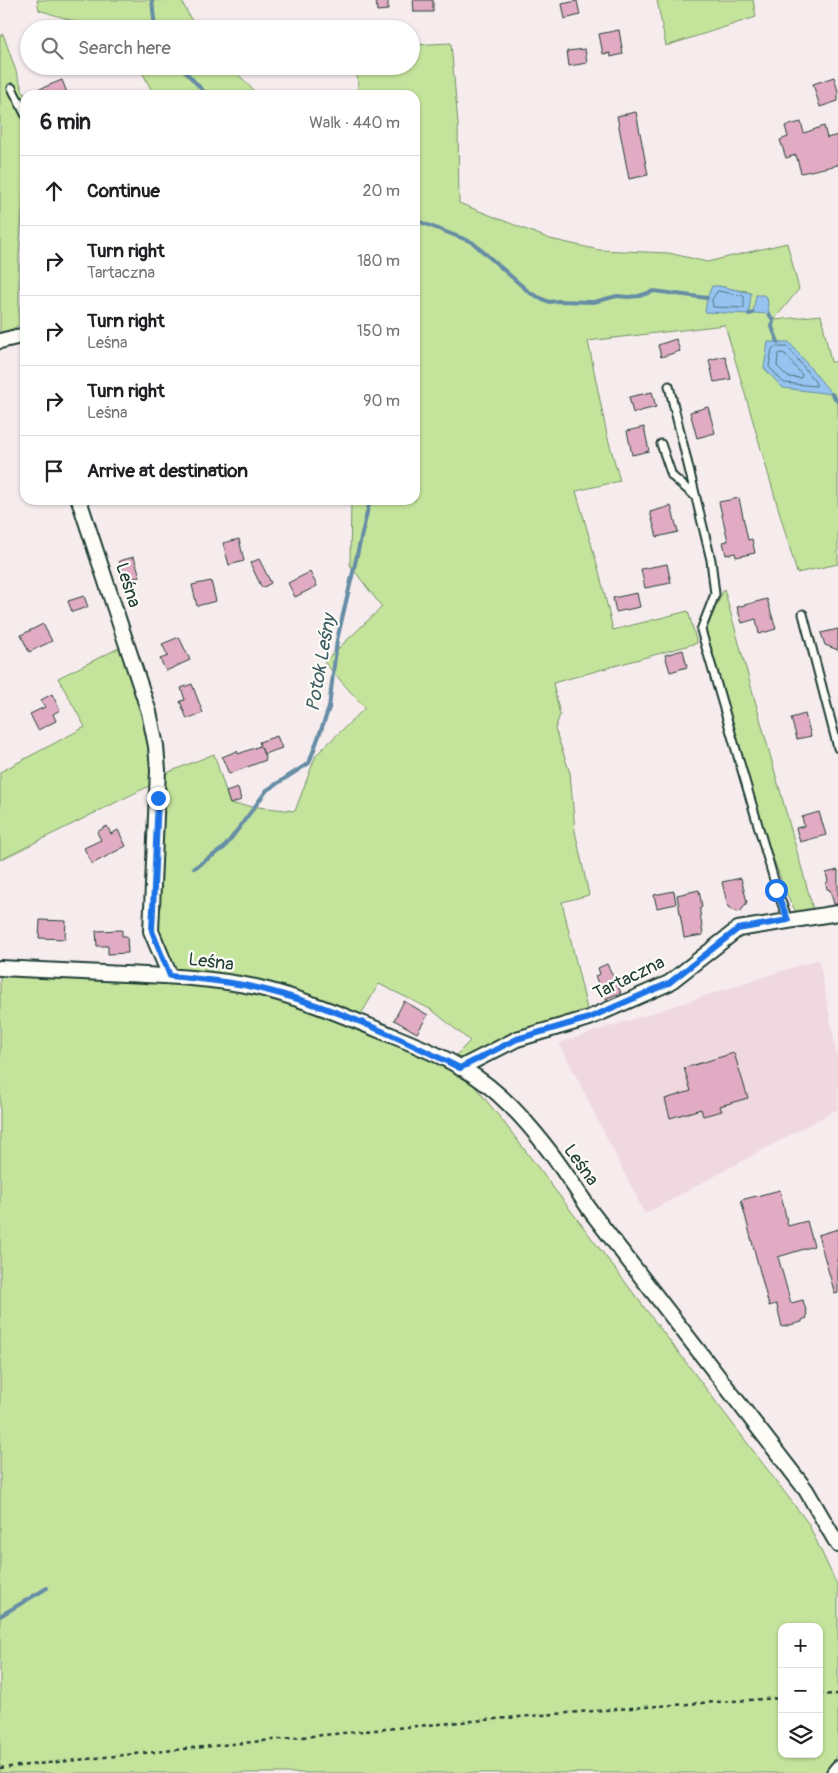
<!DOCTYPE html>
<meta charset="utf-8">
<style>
:root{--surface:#fff;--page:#f6f6f6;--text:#202124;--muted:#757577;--line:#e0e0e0}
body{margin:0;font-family:Pangolin,sans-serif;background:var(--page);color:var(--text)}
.controls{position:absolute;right:15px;bottom:15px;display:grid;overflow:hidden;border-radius:10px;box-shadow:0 1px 4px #0004}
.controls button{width:45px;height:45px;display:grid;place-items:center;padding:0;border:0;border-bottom:1px solid var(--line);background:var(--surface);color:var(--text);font:25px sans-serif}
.stop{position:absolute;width:15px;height:15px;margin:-11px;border:4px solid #1a73e8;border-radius:50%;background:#fff}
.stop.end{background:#1a73e8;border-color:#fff;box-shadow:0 1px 5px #0008}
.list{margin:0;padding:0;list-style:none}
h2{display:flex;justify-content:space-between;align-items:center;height:65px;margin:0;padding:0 20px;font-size:21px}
h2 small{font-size:16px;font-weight:400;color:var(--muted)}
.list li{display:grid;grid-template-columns:32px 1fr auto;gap:15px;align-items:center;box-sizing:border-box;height:70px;padding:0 20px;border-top:1px solid var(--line)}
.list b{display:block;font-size:19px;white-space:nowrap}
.list p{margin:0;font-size:16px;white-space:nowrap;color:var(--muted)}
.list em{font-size:16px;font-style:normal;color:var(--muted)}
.icon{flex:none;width:28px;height:28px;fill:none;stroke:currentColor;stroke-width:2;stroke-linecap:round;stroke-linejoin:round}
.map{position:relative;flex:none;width:838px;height:1773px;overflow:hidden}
.search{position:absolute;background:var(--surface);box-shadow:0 1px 4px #0004;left:20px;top:20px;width:400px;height:55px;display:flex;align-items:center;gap:12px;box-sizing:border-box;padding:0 18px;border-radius:28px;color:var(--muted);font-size:19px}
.panel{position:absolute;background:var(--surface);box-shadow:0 1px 4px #0004;left:20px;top:90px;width:400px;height:415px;border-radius:15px}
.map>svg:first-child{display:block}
</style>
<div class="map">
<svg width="838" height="1773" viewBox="0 0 838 1773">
<rect width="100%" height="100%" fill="#f7eced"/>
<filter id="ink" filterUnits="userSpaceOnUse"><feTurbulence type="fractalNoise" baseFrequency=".02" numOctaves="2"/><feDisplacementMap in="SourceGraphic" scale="10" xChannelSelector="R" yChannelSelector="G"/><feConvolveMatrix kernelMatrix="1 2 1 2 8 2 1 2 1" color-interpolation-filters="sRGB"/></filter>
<g filter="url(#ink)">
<path fill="#f0d8e0" d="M819 959 838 1061V1109L645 1214 559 1043Z"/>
<path fill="#c4e49c" stroke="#729068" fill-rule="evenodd" d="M37 0H181L196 29H99L39 10Z
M657 0H753L756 17 666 46Z
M3 34 25 97V172L19 255V325L0 336V36Z
M451 43 458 124 459 203 550 239 599 250 669 253 707 262 787 243 799 289 774 320 821 315 831 362H838V564L797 573 725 325 588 341 607 435 620 481 576 491 599 571 613 630 688 611 697 643 553 683 560 715 555 729 570 773 575 831 589 895 562 902 589 1018 460 1068 502 1120 808 1523 838 1587V1755L825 1773H0V969L169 976 151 931 164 774 214 754 230 804 295 811 316 755 365 708 324 662 382 607 350 565 351 500H415V95H359L356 66H411V45ZM719 286 736 290 747 291 707 298 712 290ZM379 984 432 1010 470 1041 449 1062 357 1021ZM782 1627H819V1754H782Z
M139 66H230L258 95H154Z
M724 589 813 909 796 912 787 895 769 847 706 630Z
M123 646 144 715 151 753V785L0 860V772L85 727 58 678Z"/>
<path fill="#96c3f0" stroke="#668da5" d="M712 286H719L751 293 749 314 705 312 707 298Z
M756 295H763L767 297 769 314 753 313Z
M768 342H789L832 394 783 388 764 368Z"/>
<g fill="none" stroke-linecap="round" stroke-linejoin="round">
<path stroke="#4f737f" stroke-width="1" d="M718 291 744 296V308L713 307 712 300Z
M775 347H788L816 383V386L784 383 769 367 772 349Z
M780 353 785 354 802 375 801 378 788 377 777 366 778 355Z"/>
<path stroke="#668da5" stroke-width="4" d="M152 0 155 29
M180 66 207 95
M415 220 472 242 530 293 549 302 558 301 594 302 617 296 628 297 639 296 654 291 707 298
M749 314 753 313
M769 314 773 320 772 327 778 342
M832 394 838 402
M194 868 224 848 267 790 309 763 329 708 337 640 370 500
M0 1616 47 1588"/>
</g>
<path fill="#e1abc3" stroke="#1f3d34" d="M376 0H388V10L377 11Z
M413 0H433V12H414Z
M577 1 580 15 565 19 562 4Z
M619 30 623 54 611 57 610 53 603 54 599 34Z
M585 49 587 63 569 66 567 51Z
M834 77 838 91V101L820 107 813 84Z
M62 80 68 95H25Z
M636 112 648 175 629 179 617 116Z
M801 122 804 133 824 126 827 138 838 135V165L801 173 796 155 786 158 780 140 788 137 785 126Z
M676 339 680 351 661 357 658 345Z
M725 356 731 379 714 382 709 360Z
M652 392 656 407 633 413 629 397Z
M708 407 715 433 697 438 690 412Z
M644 427 649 451 632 455 627 431Z
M739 498 748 540 752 539 755 553 736 557 735 553 726 555 723 542 728 541 719 502Z
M671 506 678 532 657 537 650 512Z
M239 539 244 561 229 565 223 543Z
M134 557 140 576 126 581 119 561Z
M259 559 271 583 262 588 250 563Z
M667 564 671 583 645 588 641 569Z
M310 572 317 586 295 597 288 583Z
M211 581 216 601 197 606 192 585Z
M637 593 640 607 616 612 613 598Z
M84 596 88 607 72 612 68 601Z
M767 599 776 629 759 634 756 619 742 623 737 607Z
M43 624 52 641 29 652 21 635Z
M838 629V650L825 645 821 633Z
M179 637 190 660 166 671 160 659 168 656 162 644Z
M683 650 687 667 670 672 665 655Z
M192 684 203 713 187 719 180 701 185 700 181 688Z
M52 694 60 710 53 714 56 721 38 730 30 714 45 707 41 700Z
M805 714 811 736 797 739 791 718Z
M277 736 282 748 264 754 261 747 266 760 229 774 222 757 237 751 238 754 260 746 259 742Z
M238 788 241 800 230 804 226 792Z
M819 812 826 835 800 842 796 828 804 826 802 817Z
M107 826 111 834 118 830 126 846 92 864 84 848 101 840 97 832Z
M838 870V904H834L830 890 827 889 826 884 828 881 826 873Z
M741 878 747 902 741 911 737 912 728 907 722 882Z
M699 890 702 907 700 908V912L703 935 684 938 677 895Z
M674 891 676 904 657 908 654 895Z
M40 920 66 921 65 939 39 938Z
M122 930V936H127L128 953 108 954V946H97L96 931Z
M607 964 614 978 618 976 623 986 619 988 621 993 605 999 595 976 600 974 598 968Z
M404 1001 428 1015 417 1033 394 1020Z
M734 1053 748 1098 720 1106 722 1111 703 1116 701 1109 670 1118 665 1099 691 1091 684 1068Z
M780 1190 788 1226 807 1221 814 1246 778 1257 791 1303 803 1300 807 1314 806 1315 807 1318 802 1320V1322L782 1327 777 1306 776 1304 769 1306 741 1200Z
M838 1229V1293L835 1294 818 1235Z"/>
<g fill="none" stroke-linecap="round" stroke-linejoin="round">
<defs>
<path id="service" d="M12 88 25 114
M669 386 711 560 715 594 701 630 777 890 788 920
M661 444 672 476 695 496
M803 614 838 748"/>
<path id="minor" d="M0 341 25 335
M79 500 149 712 156 746 158 770 151 931 170 976
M0 968C41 970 83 972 124 974 168 976 213 978 256 987 302 998 347 1017 391 1035 428 1050 469 1067 499 1095 536 1128 565 1172 592 1213L806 1490 838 1545
M460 1068 517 1039 589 1018 669 983 738 929 838 913
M834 1773 838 1768"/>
</defs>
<use href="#service" stroke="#1f3d34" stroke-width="11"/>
<use href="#minor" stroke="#1f3d34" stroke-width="18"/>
<path stroke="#1f3d34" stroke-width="2.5" stroke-dasharray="4 4" stroke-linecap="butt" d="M819 1695 838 1694
M0 1768C260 1741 521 1713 782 1698"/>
<use href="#service" stroke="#fdfcf7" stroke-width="7"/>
<use href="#minor" stroke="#fdfcf7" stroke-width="14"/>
</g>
</g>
<g fill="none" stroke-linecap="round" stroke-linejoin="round" filter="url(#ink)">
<path stroke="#1a73e8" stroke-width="6" d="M158 798 152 931 170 976C199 979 229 981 257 988 327 1004 396 1036 460 1068L517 1039 589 1018 669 983 738 929 788 920 776 890"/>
</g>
<g text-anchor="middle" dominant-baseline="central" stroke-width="4.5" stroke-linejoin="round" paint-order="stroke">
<g font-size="18" fill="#1f3d34" stroke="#fdfcf7">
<text transform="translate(128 585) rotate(72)">Leśna</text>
<text transform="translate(211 962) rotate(7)">Leśna</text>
<text transform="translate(629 978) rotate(-26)">Tartaczna</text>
<text transform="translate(581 1165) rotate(54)">Leśna</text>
</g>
<g font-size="19" font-style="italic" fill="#3d5e63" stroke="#fdfcf7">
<text transform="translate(321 663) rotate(-80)">Potok Leśny</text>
</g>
</g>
</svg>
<div class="controls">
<button>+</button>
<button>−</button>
<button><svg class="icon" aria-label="layers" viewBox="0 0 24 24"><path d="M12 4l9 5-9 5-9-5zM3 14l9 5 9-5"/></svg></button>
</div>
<div class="stop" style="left:776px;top:890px"></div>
<div class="stop end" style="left:158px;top:798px"></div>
<div class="search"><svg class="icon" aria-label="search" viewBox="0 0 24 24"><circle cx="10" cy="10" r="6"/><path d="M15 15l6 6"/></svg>Search here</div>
<section class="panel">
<h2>6 min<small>Walk · 440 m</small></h2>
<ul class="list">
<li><svg class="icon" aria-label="ahead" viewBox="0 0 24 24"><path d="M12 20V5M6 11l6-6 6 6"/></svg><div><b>Continue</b></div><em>20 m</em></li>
<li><svg class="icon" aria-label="right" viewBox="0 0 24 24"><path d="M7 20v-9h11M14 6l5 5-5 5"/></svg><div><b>Turn right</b><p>Tartaczna</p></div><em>180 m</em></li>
<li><svg class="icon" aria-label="right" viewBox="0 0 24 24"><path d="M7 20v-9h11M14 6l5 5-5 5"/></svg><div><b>Turn right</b><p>Leśna</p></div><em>150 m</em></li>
<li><svg class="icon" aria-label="right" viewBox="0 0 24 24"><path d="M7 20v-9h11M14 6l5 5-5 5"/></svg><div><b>Turn right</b><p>Leśna</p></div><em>90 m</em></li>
<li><svg class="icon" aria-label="arrive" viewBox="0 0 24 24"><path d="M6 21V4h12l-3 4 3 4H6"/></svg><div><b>Arrive at destination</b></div></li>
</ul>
</section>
</div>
